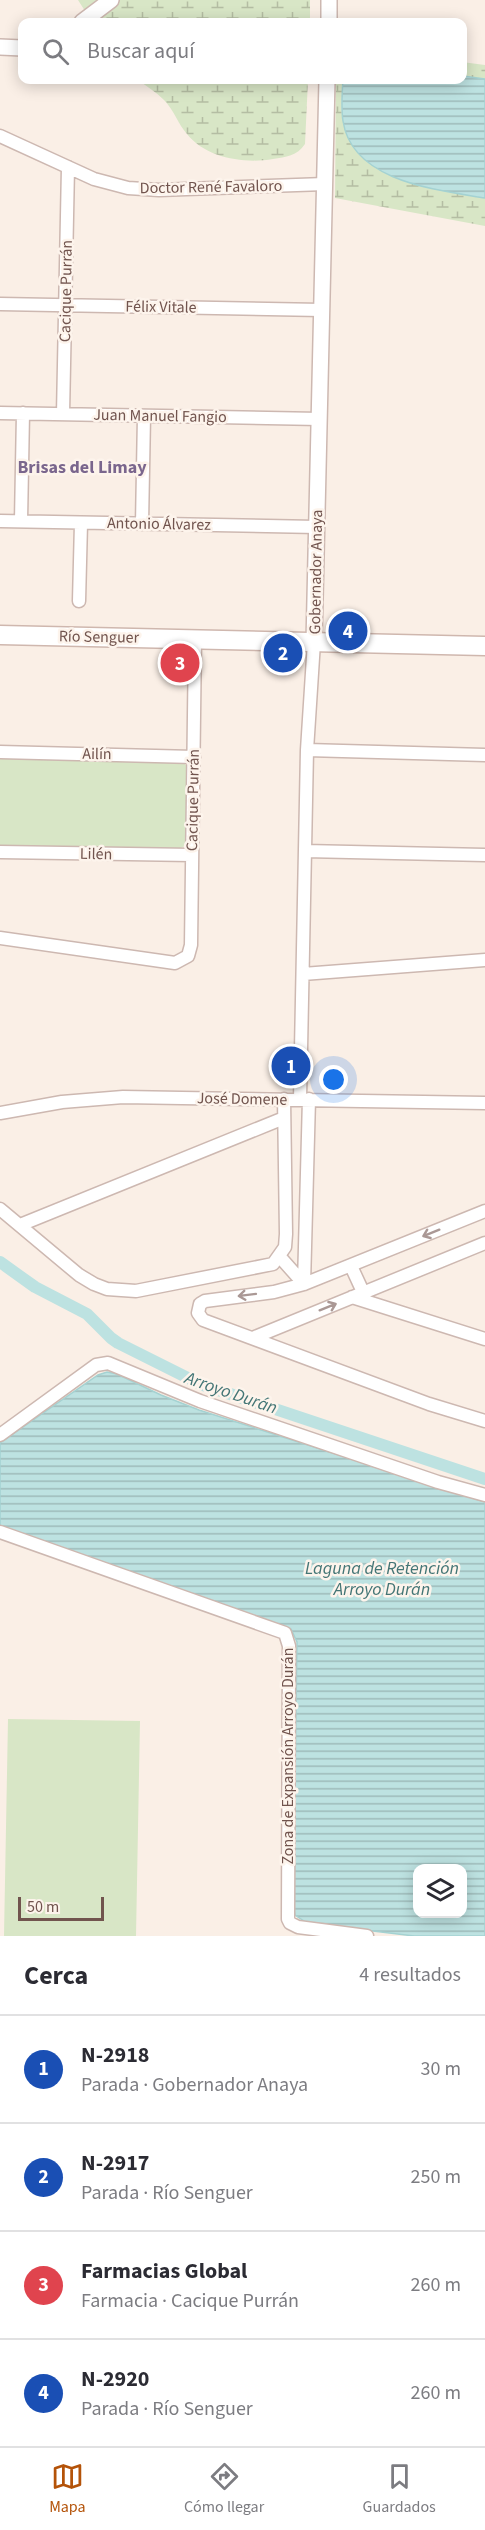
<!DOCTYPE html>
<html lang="es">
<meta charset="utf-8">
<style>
:root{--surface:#fff;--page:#f2f2f3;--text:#2b2b33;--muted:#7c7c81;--line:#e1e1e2;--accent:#b45309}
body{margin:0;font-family:"Source Sans 3",sans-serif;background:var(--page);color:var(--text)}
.controls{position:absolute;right:18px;bottom:18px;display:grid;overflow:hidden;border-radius:12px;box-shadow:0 3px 15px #0003}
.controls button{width:54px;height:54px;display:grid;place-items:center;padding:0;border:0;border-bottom:2px solid var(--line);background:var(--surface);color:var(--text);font:30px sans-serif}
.scale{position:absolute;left:18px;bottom:15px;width:86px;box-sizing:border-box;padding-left:6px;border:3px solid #71544e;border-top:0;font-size:16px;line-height:21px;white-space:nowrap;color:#71544e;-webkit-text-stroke:4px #fdf4ec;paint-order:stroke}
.you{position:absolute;left:334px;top:1080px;width:21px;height:21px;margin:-15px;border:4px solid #fff;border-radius:50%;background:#1a73e8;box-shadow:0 0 0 9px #1a73e833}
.badge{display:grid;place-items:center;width:39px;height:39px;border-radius:50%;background:var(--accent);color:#fff;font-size:20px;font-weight:700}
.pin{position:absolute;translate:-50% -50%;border:3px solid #fff;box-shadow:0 2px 6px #0006}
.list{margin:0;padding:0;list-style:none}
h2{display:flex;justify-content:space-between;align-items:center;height:78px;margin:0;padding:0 24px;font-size:26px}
h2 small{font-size:20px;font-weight:400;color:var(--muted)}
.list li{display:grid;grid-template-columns:39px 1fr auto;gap:18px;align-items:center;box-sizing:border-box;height:108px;padding:0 24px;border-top:2px solid var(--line)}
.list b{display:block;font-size:22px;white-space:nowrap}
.list p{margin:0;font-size:20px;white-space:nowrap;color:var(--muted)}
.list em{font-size:20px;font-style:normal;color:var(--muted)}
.icon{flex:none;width:33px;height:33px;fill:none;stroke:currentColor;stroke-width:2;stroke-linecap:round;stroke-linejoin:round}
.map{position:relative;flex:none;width:485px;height:1936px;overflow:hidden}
.search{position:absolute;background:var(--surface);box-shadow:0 3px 15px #0003;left:18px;right:18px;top:18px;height:66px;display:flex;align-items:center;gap:15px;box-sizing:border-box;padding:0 21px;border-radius:12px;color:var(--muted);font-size:22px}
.sheet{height:510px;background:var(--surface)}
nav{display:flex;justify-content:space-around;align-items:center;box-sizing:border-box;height:84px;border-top:2px solid var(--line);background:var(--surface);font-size:16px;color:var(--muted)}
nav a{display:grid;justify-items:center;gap:3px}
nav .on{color:var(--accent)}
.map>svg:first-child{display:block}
</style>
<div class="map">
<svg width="485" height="1936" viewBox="0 0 485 1936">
<defs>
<pattern id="wetland-marsh" width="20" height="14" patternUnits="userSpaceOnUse" patternTransform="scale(1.5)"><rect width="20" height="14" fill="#d8e6c6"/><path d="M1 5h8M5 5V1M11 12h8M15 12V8" fill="none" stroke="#b4bda3"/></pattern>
<pattern id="water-rules" width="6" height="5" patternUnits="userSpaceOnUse" patternTransform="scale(1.5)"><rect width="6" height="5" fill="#bde2e1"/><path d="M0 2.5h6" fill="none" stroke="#9ebab9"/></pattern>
</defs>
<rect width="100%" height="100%" fill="#faefe6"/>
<path fill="#d8e6c6" d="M0 756 182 761 189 768 187 842 185 846 176 850 0 845Z
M8 1719 140 1721 136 1936H4Z"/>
<path fill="url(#wetland-marsh)" d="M78 0H310V22H92Z
M462 62 485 65V79L463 76Z
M138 80H308L305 144C297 156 286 157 273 159 244 164 206 158 187 134 178 124 174 110 164 100 156 92 146 86 138 80Z
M336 80H343C342 93 340 108 343 121 354 182 437 190 485 198V226L335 198Z"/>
<path fill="url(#water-rules)" stroke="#a4d2d2" stroke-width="1.5" fill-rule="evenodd" d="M463 76 485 79V198C438 190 352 182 343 121 341 108 342 93 343 80H462Z
M107 1372 117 1374 161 1395 199 1410 485 1502V1936H414L307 1923 295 1915 293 1906 297 1642 291 1629 0 1528V1443L98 1375ZM418 1868H462V1914H418Z"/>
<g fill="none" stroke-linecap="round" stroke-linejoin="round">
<path stroke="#bde2e1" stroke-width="12" d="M0 1262 35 1287 87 1314 111 1338 118 1343 200 1384 485 1479"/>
<defs>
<path id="minor" d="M0 136 94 179 128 188 159 190 325 184
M0 304 322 310
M0 413 320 419
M63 414 68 167
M0 521 317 527
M21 521 23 413
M142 524 144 416
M79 601 81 523
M307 750 485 755
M0 752 194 757
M305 851 485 855
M0 852 192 855
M0 938 175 963 188 956 191 945 195 639
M303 974 485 960
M300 1099 307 750 314 642
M0 1113 62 1102 123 1097 485 1103
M0 1209 79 1275 94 1284 107 1289 136 1291 273 1264 285 1247 286 1234 284 1099
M485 1211 304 1284 274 1292 205 1301 200 1304 198 1313 203 1320 429 1404 485 1421
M20 1225 284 1118
M280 1257 304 1284
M351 1266 363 1292
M304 1284 309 1099
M352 1297 485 1339
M255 1337 485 1243
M0 1435 96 1365 108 1363 200 1401 438 1482 485 1495
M0 1532 285 1633 289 1646 288 1919 290 1923 298 1927 367 1936"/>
<path id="tertiary" d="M82 22 111 0
M329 22V0
M0 47 22 48
M314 642 327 80"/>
<path id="secondary" d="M0 635 485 646"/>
</defs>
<use href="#minor" stroke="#cdb8b1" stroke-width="15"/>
<use href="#tertiary" stroke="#cdb8b1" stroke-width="18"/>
<use href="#secondary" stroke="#cfb7ae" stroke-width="21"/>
<use href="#minor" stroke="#fff" stroke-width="12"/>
<use href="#tertiary" stroke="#fff" stroke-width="15"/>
<use href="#secondary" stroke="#fff" stroke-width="18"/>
</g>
<defs><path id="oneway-shaft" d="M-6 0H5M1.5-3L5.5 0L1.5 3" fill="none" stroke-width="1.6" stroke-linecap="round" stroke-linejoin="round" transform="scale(1.5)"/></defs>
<g stroke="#aa9895">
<use href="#oneway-shaft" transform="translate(431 1233) rotate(158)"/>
<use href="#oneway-shaft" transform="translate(247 1295) rotate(173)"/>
<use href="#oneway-shaft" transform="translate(328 1307) rotate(-22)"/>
</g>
<g text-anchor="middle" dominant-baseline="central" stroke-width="5" stroke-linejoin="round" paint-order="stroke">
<g font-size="16" fill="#71544e" stroke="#fdf4ec">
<text transform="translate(211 187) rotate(-1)">Doctor René Favaloro</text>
<text transform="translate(66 291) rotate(-89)">Cacique Purrán</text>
<text transform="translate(161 307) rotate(1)">Félix Vitale</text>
<text transform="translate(160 416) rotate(1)">Juan Manuel Fangio</text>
<text transform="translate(159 524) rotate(1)">Antonio Álvarez</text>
<text transform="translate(316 572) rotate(-89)">Gobernador Anaya</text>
<text transform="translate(99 637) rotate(1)">Río Senguer</text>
<text transform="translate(97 754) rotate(1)">Ailín</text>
<text transform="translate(193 800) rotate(-89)">Cacique Purrán</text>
<text transform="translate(96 854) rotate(1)">Lilén</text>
<text transform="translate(242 1099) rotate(1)">José Domene</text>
<text transform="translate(288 1756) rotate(-90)">Zona de Expansión Arroyo Durán</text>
</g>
<g font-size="18" font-weight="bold" fill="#7a668d" stroke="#fdf4ec">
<text x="82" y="467">Brisas del Limay</text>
</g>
<g font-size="18" font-style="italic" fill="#437575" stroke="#fdf4ec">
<text transform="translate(231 1393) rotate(19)">Arroyo Durán</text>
<text x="382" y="1568">Laguna de Retención<tspan x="382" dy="21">Arroyo Durán</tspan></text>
</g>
</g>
</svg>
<div class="controls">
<button><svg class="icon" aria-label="layers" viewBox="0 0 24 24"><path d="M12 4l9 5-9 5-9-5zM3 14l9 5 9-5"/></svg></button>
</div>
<div class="scale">50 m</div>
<div class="you"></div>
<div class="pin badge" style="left:291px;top:1066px;background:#1a4fb4">1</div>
<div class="pin badge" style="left:283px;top:653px;background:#1a4fb4">2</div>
<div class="pin badge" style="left:180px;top:663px;background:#e0444e">3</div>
<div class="pin badge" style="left:348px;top:631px;background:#1a4fb4">4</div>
<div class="search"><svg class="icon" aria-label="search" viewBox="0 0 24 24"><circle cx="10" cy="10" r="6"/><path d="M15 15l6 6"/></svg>Buscar aquí</div>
</div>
<section class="sheet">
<h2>Cerca<small>4 resultados</small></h2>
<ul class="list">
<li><span class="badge" style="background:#1a4fb4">1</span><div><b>N-2918</b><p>Parada · Gobernador Anaya</p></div><em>30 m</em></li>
<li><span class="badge" style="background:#1a4fb4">2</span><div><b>N-2917</b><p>Parada · Río Senguer</p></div><em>250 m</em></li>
<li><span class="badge" style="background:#e0444e">3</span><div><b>Farmacias Global</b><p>Farmacia · Cacique Purrán</p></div><em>260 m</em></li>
<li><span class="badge" style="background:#1a4fb4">4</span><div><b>N-2920</b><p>Parada · Río Senguer</p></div><em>260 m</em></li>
</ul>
</section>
<nav>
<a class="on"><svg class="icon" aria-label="map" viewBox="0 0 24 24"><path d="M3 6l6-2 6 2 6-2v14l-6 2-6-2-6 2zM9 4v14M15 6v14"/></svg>Mapa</a>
<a><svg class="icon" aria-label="directions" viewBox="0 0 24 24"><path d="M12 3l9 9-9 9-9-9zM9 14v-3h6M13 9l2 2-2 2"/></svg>Cómo llegar</a>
<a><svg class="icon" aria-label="saved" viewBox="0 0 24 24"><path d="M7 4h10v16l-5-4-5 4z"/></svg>Guardados</a>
</nav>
